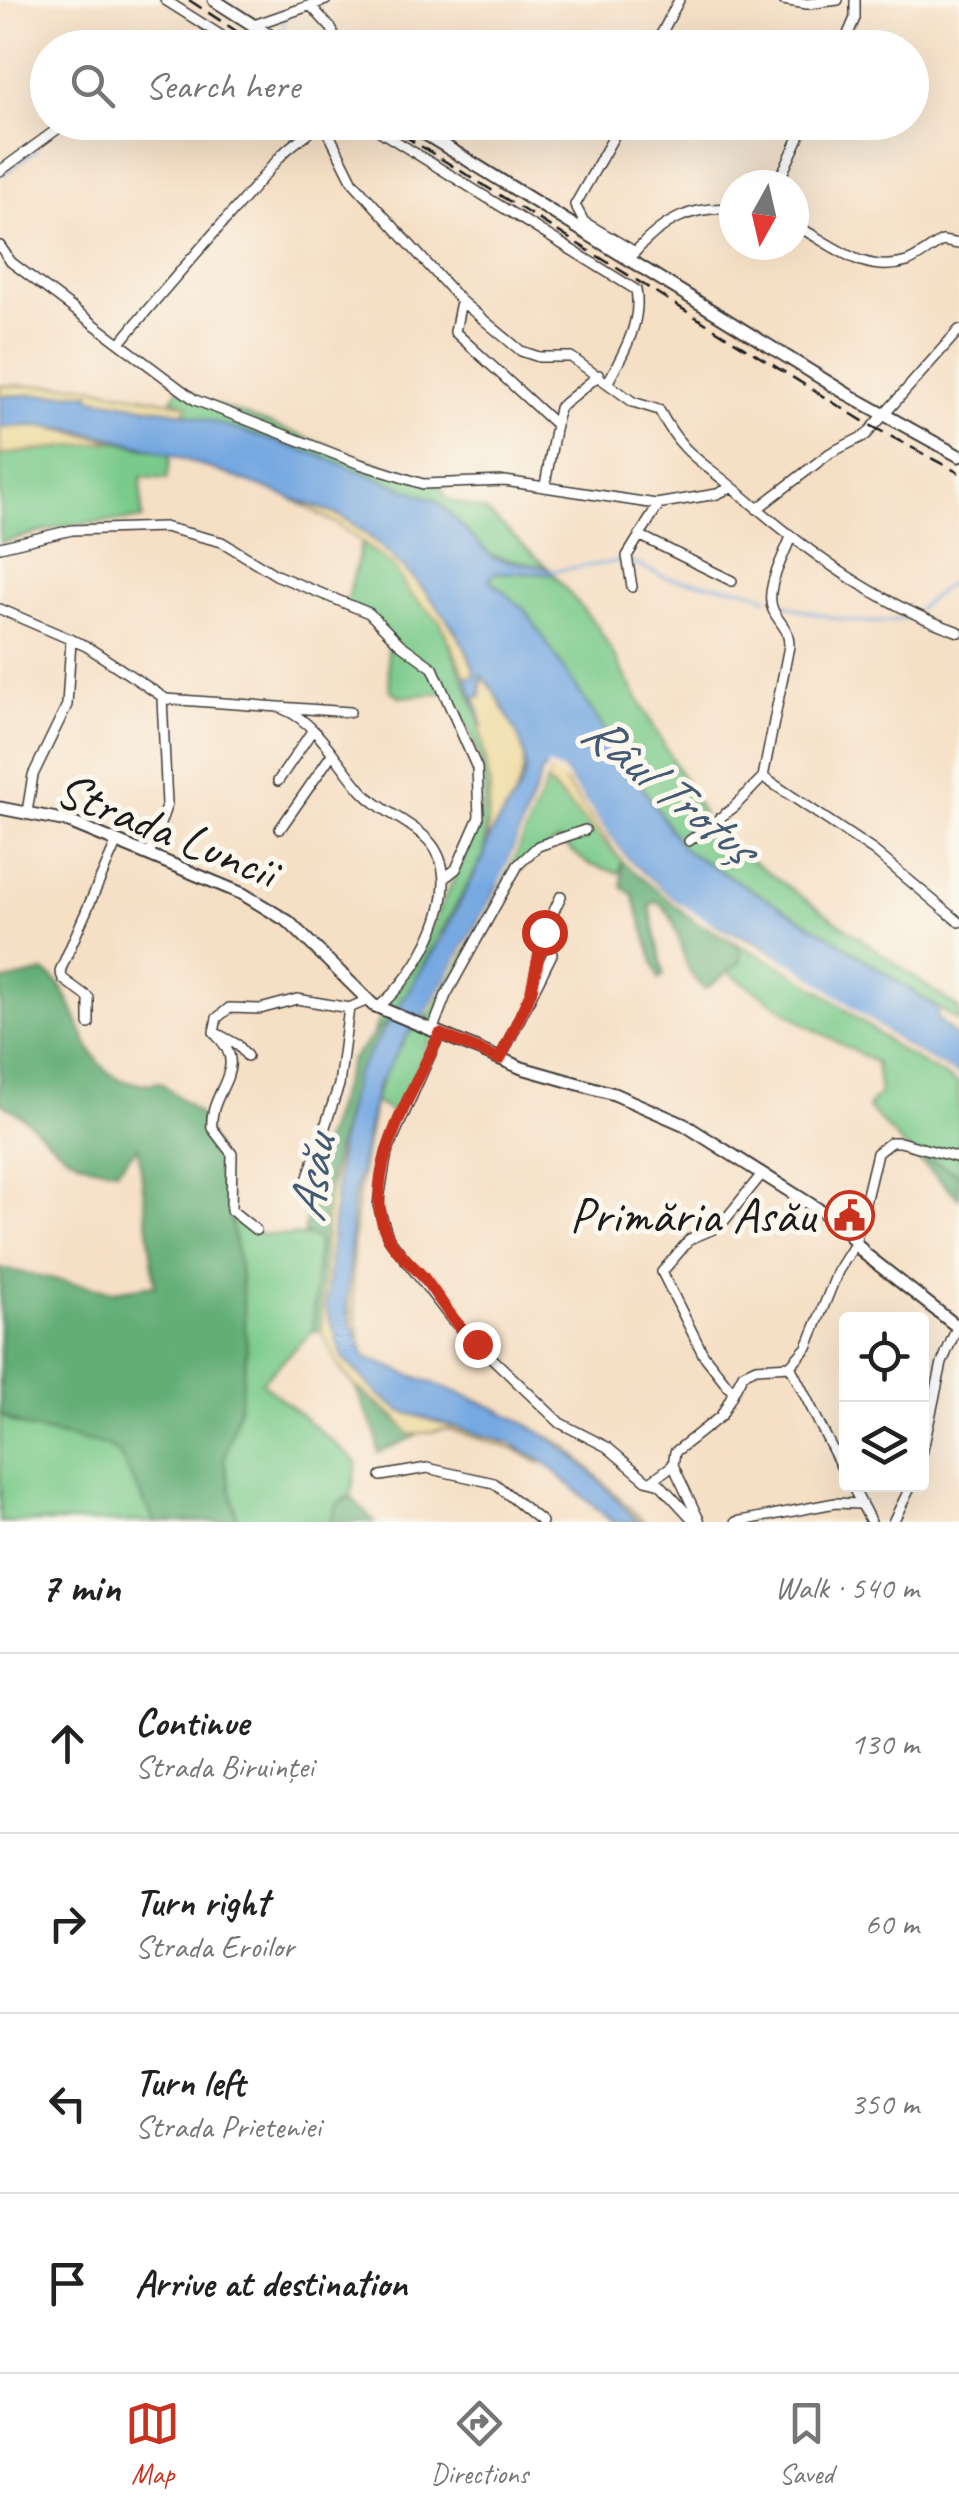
<!DOCTYPE html>
<meta charset="utf-8">
<style>
:root{--surface:#fff;--page:#f2f2f2;--text:#222;--muted:#767676;--line:#e0e0e0;--accent:#c8321e}
body{margin:0;font-family:Caveat,sans-serif;background:var(--page);color:var(--text)}
.controls{position:absolute;right:30px;bottom:30px;display:grid;overflow:hidden;border-radius:10px;box-shadow:0 10px 40px #0002}
.controls button{width:90px;height:90px;display:grid;place-items:center;padding:0;border:0;border-bottom:2px solid var(--line);background:var(--surface);color:var(--text);font:50px sans-serif}
.compass{position:absolute;left:719px;top:170px;width:90px;height:90px;border-radius:50%;background:var(--surface);box-shadow:0 10px 40px #0002;rotate:188deg}
.stop{position:absolute;width:30px;height:30px;margin:-22px;border:8px solid #c8321e;border-radius:50%;background:#fff}
.stop.end{background:#c8321e;border-color:#fff;box-shadow:0 2px 10px #0008}
.list{margin:0;padding:0;list-style:none}
h2{display:flex;justify-content:space-between;align-items:center;height:130px;margin:0;padding:0 40px;font-size:42px}
h2 small{font-size:32px;font-weight:400;color:var(--muted)}
.list li{display:grid;grid-template-columns:65px 1fr auto;gap:30px;align-items:center;box-sizing:border-box;height:180px;padding:0 40px;border-top:2px solid var(--line)}
.list b{display:block;font-size:38px;white-space:nowrap}
.list p{margin:0;font-size:32px;white-space:nowrap;color:var(--muted)}
.list em{font-size:32px;font-style:normal;color:var(--muted)}
.icon{flex:none;width:55px;height:55px;fill:none;stroke:currentColor;stroke-width:2;stroke-linecap:round;stroke-linejoin:round}
.map{position:relative;flex:none;width:959px;height:1522px;overflow:hidden}
.search{position:absolute;background:var(--surface);box-shadow:0 10px 40px #0002;left:30px;right:30px;top:30px;height:110px;display:flex;align-items:center;gap:25px;box-sizing:border-box;padding:0 35px;border-radius:55px;color:var(--muted);font-size:38px}
.sheet{height:850px;background:var(--surface)}
nav{display:flex;justify-content:space-around;align-items:center;box-sizing:border-box;height:140px;border-top:2px solid var(--line);background:var(--surface);font-size:28px;color:var(--muted)}
nav a{display:grid;justify-items:center;gap:5px}
nav .on{color:var(--accent)}
.map>svg:first-child{display:block}
</style>
<div class="map">
<svg width="959" height="1522" viewBox="0 0 959 1522">
<rect width="100%" height="100%" fill="#fbf7ec"/>
<filter id="ink" filterUnits="userSpaceOnUse"><feTurbulence type="fractalNoise" baseFrequency=".01" numOctaves="2"/><feDisplacementMap in="SourceGraphic" scale="20" xChannelSelector="R" yChannelSelector="G"/><feConvolveMatrix kernelMatrix="1 2 1 2 8 2 1 2 1" color-interpolation-filters="sRGB"/></filter>
<filter id="wash" filterUnits="userSpaceOnUse"><feTurbulence type="fractalNoise" baseFrequency=".0048" numOctaves="4" result="noise"/><feDisplacementMap in="SourceGraphic" scale="40" xChannelSelector="R" yChannelSelector="G"/><feGaussianBlur stdDeviation="2.25" result="paint"/><feColorMatrix in="noise" values="0 0 0 0 0 0 0 0 0 0 0 0 0 0 0 0 0 1.4 0 .05"/><feComposite in="paint" operator="in"/></filter>
<g filter="url(#wash)">
<rect width="100%" height="100%" fill="#f5dfc5"/>
<path fill="#7aca8b" stroke="#4b7354" stroke-width="2.5" d="M181 386 198 398 442 487 446 499 486 511 548 568 486 554 437 501 318 455 184 413 187 405 172 399Z
M114 441 171 454 167 479 141 477 142 519 67 525 0 543V455Z
M362 543 395 567 409 593 440 621 483 727 490 786 484 855 401 1004 371 1039C380 1012 393 997 408 974 424 949 435 918 448 891 493 800 499 785 450 692L401 697 390 690 386 632 346 605Z
M496 572 553 574 598 627 714 834 959 1009V1022L833 938 683 849 525 610 489 579Z
M546 781 622 860 619 873 588 864 559 840 521 866 450 995 397 1115 374 1102 388 1065 408 1034 427 1018 499 893Z
M736 943 802 977 900 1050 959 1084V1174L907 1149 868 1108 880 1093 876 1063 806 1025 728 972 741 961Z
M229 1219 261 1234 318 1237 312 1332 261 1382 357 1462 351 1497 344 1498 330 1522H238L224 1459 239 1409 240 1269Z
M0 1414 13 1423 108 1446 119 1454 155 1522H0Z"/>
<path fill="#63ae77" stroke="#40654a" stroke-width="2.5" d="M622 860 693 920 736 943 742 954 738 964 706 989C676 974 683 910 655 902L650 906 664 975 659 979 633 895 622 887Z
M44 972C87 992 74 1098 160 1082L197 1112 218 1153 240 1269 247 1348 239 1409 224 1459 238 1522H155L119 1454 108 1446 27 1428 0 1414V1268L113 1291 155 1285 138 1147 117 1170C48 1163 51 1128 0 1103V982Z
M396 1010 355 1076 330 1174 321 1330 312 1332 319 1240 304 1234 311 1179 351 1060Z
M907 1149 959 1174V1198Z
M355 1386 416 1436 378 1453 377 1437Z
M351 1497 375 1522H330L337 1503Z"/>
<path fill="#eeda9e" stroke="#857b5d" stroke-width="2.5" d="M80 385 188 405 184 413 91 398 89 393 0 396V386Z
M11 426H42L114 441 0 455V428Z
M290 498C309 505 331 510 348 521 393 551 466 622 475 676L466 677 440 621 409 593 394 567 339 525Z
M482 674C537 744 538 769 487 840L490 786 475 697 481 696Z
M550 771 559 774 622 860 547 782 529 818Z
M377 1086C363 1175 337 1270 365 1357 326 1291 354 1157 377 1086Z
M340 1142 326 1308 401 1411 512 1444 541 1464 516 1450 448 1429 410 1435 397 1418 355 1386 339 1367 321 1330 327 1204Z
M478 1400 566 1446 644 1522H638L579 1461 548 1438Z"/>
<path fill="#76a8e1" stroke="#49627e" stroke-width="2.5" d="M90 393 92 398 184 413 318 455 437 501 493 558 548 568 553 574 496 572 489 579 525 610 683 849 833 938 938 1009 937 1018 959 1040V1076L905 1046 760 943 703 920 673 899 627 859 563 771 543 770 503 877 423 1019 408 1034 377 1086 353 1203 347 1311 365 1357C438 1388 519 1407 579 1461 600 1479 618 1502 638 1522H612L544 1462 512 1444 401 1411 380 1396 343 1358 326 1308 340 1142 355 1076 441 939 484 856C495 802 548 791 514 728 503 709 497 691 481 675V697H475L483 727 466 677 475 676C467 628 387 544 346 519 328 509 307 505 288 497 215 470 77 414 0 428V396Z"/>
<path fill="#f5dfc5" d="M548 765 563 771 627 859 673 899 727 932 700 924 624 862 568 784 550 771 499 893 431 1011 423 1019 496 891Z
M737 937 796 965 905 1046 959 1076V1081L903 1050 831 996Z"/>
<g fill="none" stroke-linecap="round" stroke-linejoin="round">
<path stroke="#76a8e1" stroke-width="2.5" d="M281 35 285 19
M104 122 123 130 137 122
M3 174 37 150
M631 562 667 578 748 590 767 598
M551 571 622 561
M775 601C812 614 871 632 908 616
M918 609 959 575"/>
</g>
</g>
<g filter="url(#ink)">
<g fill="none" stroke-linecap="round" stroke-linejoin="round">
<defs>
<path id="minor" d="M165 0 241 48
M783 0 807 4 838 0
M310 5 332 29 337 48
M254 25 326 0
M654 48 679 0
M842 48 855 18V0
M125 122 126 123
M323 122 353 182 461 301 521 351 539 357H571L633 402 659 410C686 459 699 458 738 492 805 550 874 602 959 632
M365 122 636 290C642 323 623 354 608 382
M622 122 575 205 584 222 635 252 628 260
M0 171 67 122
M777 185 806 122
M794 225C831 242 862 276 907 262 918 258 931 247 942 241L959 244
M0 246 11 262 195 400 360 464 423 484 505 481 656 504 717 494 732 487
M635 252C663 220 691 206 734 209
M461 301 455 332 554 423
M121 342C172 278 227 220 279 158 290 144 308 136 320 122
M545 485 559 408 599 375
M757 509 830 453 866 435 959 330
M639 535 732 581
M0 547 72 530 164 527 222 542 276 575 369 613 400 644 433 668 477 768 479 817 456 869 447 876
M632 587 627 556 659 504
M0 609 86 646 166 699 350 712
M283 709C317 722 338 764 362 791 381 812 411 821 429 841 470 886 418 976 378 1007
M763 777 874 851 959 922
M278 781 312 731
M27 812 33 775 67 705 71 640
M280 829 332 754
M689 841 733 808 763 777 789 646C789 627 780 625 773 610 764 590 783 558 790 539
M149 855 167 804 162 698
M536 976 544 932 561 896
M89 1024V998L63 979 60 971 117 841
M432 1031 446 995 518 865 538 846 585 830
M440 1033 387 1152 378 1205 388 1237 452 1320 560 1423 607 1447 646 1480 660 1484 695 1522
M216 1035C252 1069 208 1091 212 1128L232 1154 231 1210 256 1230
M247 1056 238 1045 214 1032 217 1018 229 1008 260 1009 297 999 349 1008 368 1000
M500 1059 552 954
M305 1186 339 1085 349 1008
M732 1391 703 1354 662 1272 690 1239 720 1226 762 1174
M922 1454 942 1363 957 1327
M381 1476 427 1468 494 1483 542 1522
M846 1476 790 1366 807 1347 838 1271 855 1244 877 1153 891 1142H900L959 1158
M651 1481 673 1465
M851 1484 871 1522
M700 1522 673 1465 675 1452 721 1416 743 1374 756 1368 790 1366
M736 1522 835 1503 860 1504
M893 1522 912 1484"/>
<path id="major" d="M214 0 289 48
M406 122 847 394 959 456
M0 808 67 821 243 894 289 922 373 1005 522 1068 614 1094 685 1125 840 1223 865 1254 959 1328"/>
</defs>
<use href="#minor" stroke="#3d3935" stroke-width="12"/>
<use href="#major" stroke="#3d3935" stroke-width="15"/>
<use href="#minor" stroke="#fff" stroke-width="9"/>
<use href="#major" stroke="#fff" stroke-width="11"/>
<path stroke="#1c1c1c" stroke-width="2.5" stroke-dasharray="15 8" stroke-linecap="butt" d="M189 0 262 48
M382 122 866 423 959 473"/>
</g>
</g>
<g fill="none" stroke-linecap="round" stroke-linejoin="round" filter="url(#ink)">
<path stroke="#c8321e" stroke-width="12" d="M477 1344C454 1324 442 1302 424 1278 412 1264 397 1254 388 1237 357 1177 415 1089 440 1034L500 1059 531 992 544 932"/>
</g>
<defs>
<symbol id="civic-ring" viewBox="-11 -11 22 22"><circle r="9.5" fill="#fbf7ec" stroke="#c8321e" stroke-width="1.5"/><path d="M-.6-6.5H3V-4.5H.6V-3L4-1V1h2V6H-6V1h2V-1L-.6-3ZM-1.2 2.5V6h2.4V2.5Z" fill="#c8321e"/></symbol>
</defs>
<g fill-rule="evenodd">
<use href="#civic-ring" x="822" y="1188" width="55" height="55"/>
</g>
<g text-anchor="middle" dominant-baseline="central" stroke-width="10" stroke-linejoin="round" paint-order="stroke">
<g font-size="50" fill="#1c1c1c" stroke="#fbf7ec">
<text transform="translate(167 830) rotate(22)">Strada Luncii</text>
</g>
<g font-size="50" fill="#1c1c1c" stroke="#fbf7ec" text-anchor="end">
<text x="815" y="1215">Primăria Asău</text>
</g>
<g font-size="52" font-style="italic" fill="#445b75" stroke="#fbf7ec">
<text transform="translate(669 788) rotate(39)">Râul Trotuș</text>
<text transform="translate(312 1179) rotate(-82)">Asău</text>
</g>
</g>
</svg>
<div class="controls">
<button><svg class="icon" aria-label="locate" viewBox="0 0 24 24"><circle cx="12" cy="12" r="6"/><path d="M12 2v4M12 18v4M2 12h4M18 12h4"/></svg></button>
<button><svg class="icon" aria-label="layers" viewBox="0 0 24 24"><path d="M12 4l9 5-9 5-9-5zM3 14l9 5 9-5"/></svg></button>
</div>
<svg class="compass" viewBox="-18 -18 36 36"><path d="M0-13l5 13h-10z" fill="#e53935"/><path d="M0 13l5-13h-10z" fill="#767676"/></svg>
<div class="stop" style="left:544px;top:932px"></div>
<div class="stop end" style="left:477px;top:1344px"></div>
<div class="search"><svg class="icon" aria-label="search" viewBox="0 0 24 24"><circle cx="10" cy="10" r="6"/><path d="M15 15l6 6"/></svg>Search here</div>
</div>
<section class="sheet">
<h2>7 min<small>Walk · 540 m</small></h2>
<ul class="list">
<li><svg class="icon" aria-label="ahead" viewBox="0 0 24 24"><path d="M12 20V5M6 11l6-6 6 6"/></svg><div><b>Continue</b><p>Strada Biruinței</p></div><em>130 m</em></li>
<li><svg class="icon" aria-label="right" viewBox="0 0 24 24"><path d="M7 20v-9h11M14 6l5 5-5 5"/></svg><div><b>Turn right</b><p>Strada Eroilor</p></div><em>60 m</em></li>
<li><svg class="icon" aria-label="left" viewBox="0 0 24 24"><path d="M17 20v-9H6M10 6l-5 5 5 5"/></svg><div><b>Turn left</b><p>Strada Prieteniei</p></div><em>350 m</em></li>
<li><svg class="icon" aria-label="arrive" viewBox="0 0 24 24"><path d="M6 21V4h12l-3 4 3 4H6"/></svg><div><b>Arrive at destination</b></div></li>
</ul>
</section>
<nav>
<a class="on"><svg class="icon" aria-label="map" viewBox="0 0 24 24"><path d="M3 6l6-2 6 2 6-2v14l-6 2-6-2-6 2zM9 4v14M15 6v14"/></svg>Map</a>
<a><svg class="icon" aria-label="directions" viewBox="0 0 24 24"><path d="M12 3l9 9-9 9-9-9zM9 14v-3h6M13 9l2 2-2 2"/></svg>Directions</a>
<a><svg class="icon" aria-label="saved" viewBox="0 0 24 24"><path d="M7 4h10v16l-5-4-5 4z"/></svg>Saved</a>
</nav>
